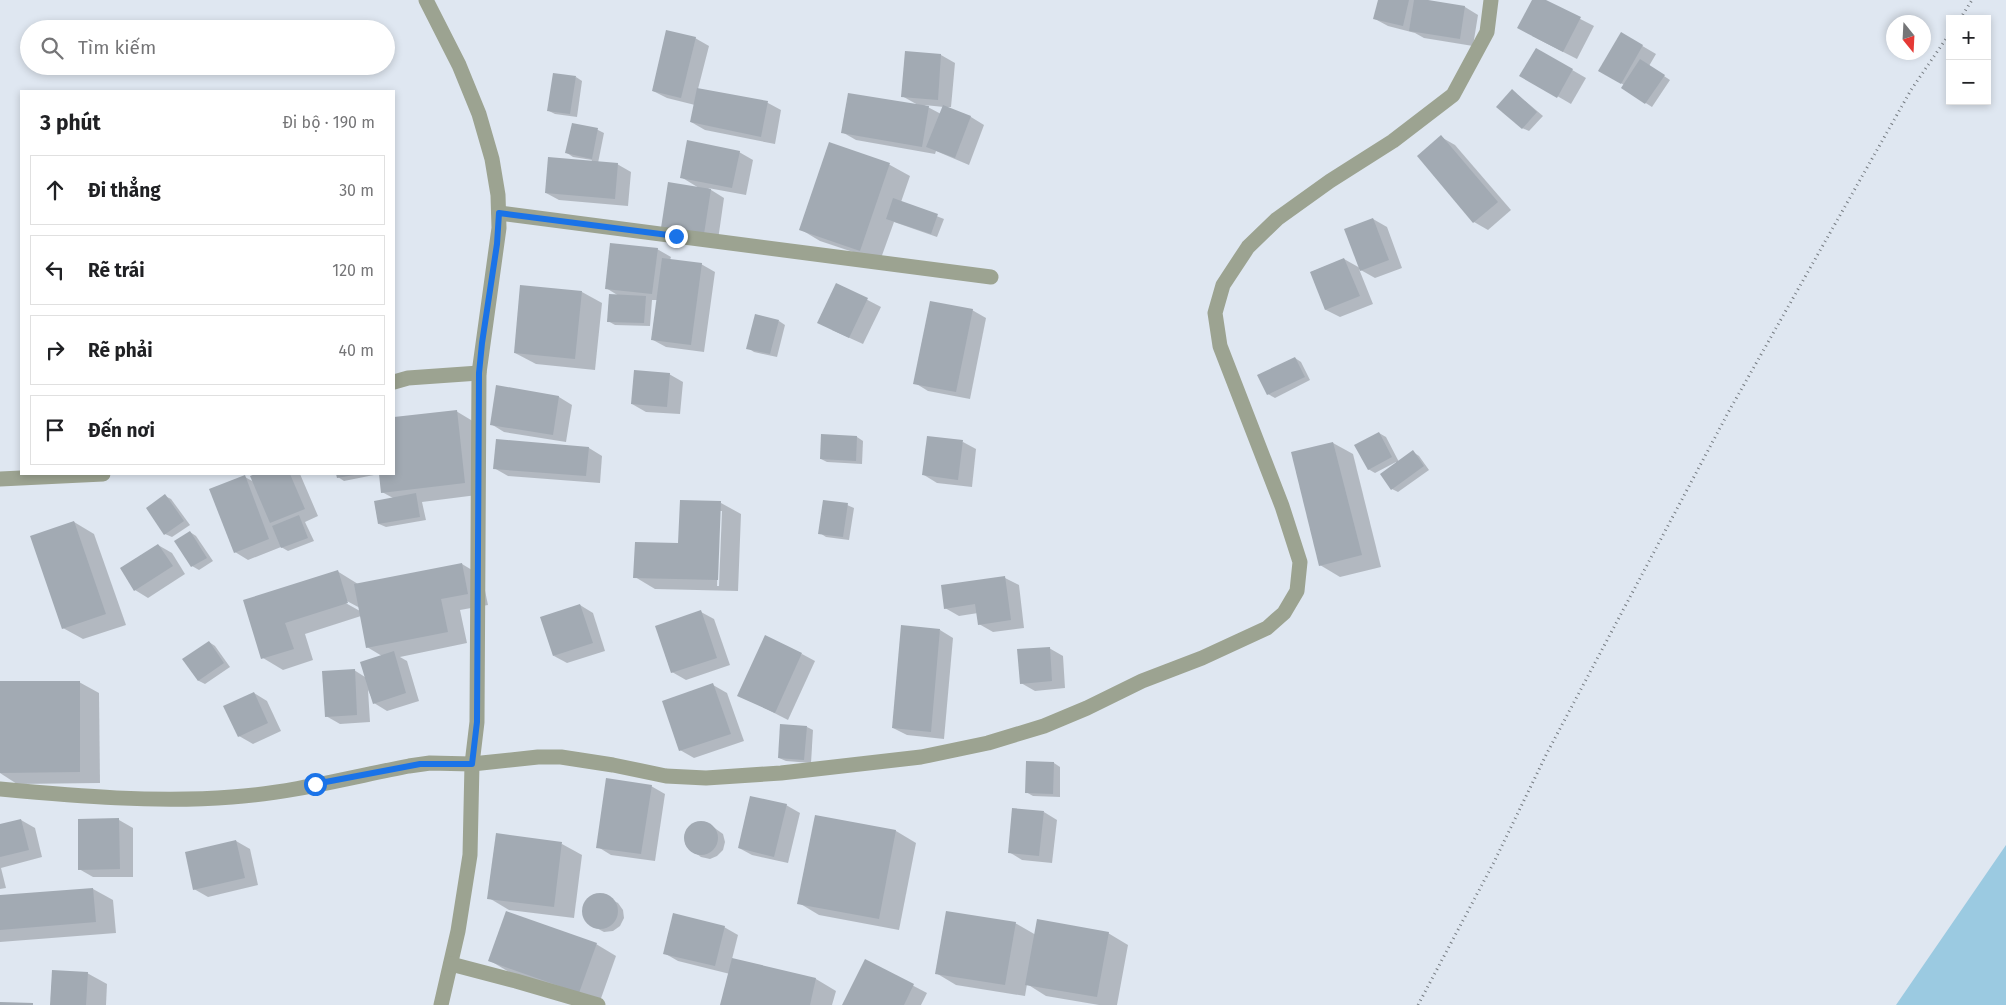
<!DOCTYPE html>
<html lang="vi">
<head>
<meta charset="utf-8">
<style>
  :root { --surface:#fff; --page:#f2f2f2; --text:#202124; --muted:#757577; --line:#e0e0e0 }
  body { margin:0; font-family:"Fira Sans",sans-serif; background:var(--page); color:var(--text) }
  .controls { position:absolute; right:15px; top:15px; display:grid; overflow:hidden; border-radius:0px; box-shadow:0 2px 8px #0003 }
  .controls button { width:45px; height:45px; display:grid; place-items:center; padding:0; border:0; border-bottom:1px solid var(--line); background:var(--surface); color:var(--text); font:25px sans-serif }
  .compass { position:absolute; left:1886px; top:15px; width:45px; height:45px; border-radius:50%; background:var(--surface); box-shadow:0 2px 8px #0003; rotate:162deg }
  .stop { position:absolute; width:15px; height:15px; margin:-11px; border:4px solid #1a73e8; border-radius:50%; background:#fff }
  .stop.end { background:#1a73e8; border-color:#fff; box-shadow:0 1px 5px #0008 }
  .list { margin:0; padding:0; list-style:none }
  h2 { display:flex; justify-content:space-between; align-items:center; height:65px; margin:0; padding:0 20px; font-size:21px }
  h2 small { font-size:16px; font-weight:400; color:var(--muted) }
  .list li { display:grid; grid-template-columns:32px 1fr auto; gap:15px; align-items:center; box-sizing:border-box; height:70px; margin:0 10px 10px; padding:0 10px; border:1px solid var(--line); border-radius:0px }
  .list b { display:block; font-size:19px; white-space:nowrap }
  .list em { font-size:16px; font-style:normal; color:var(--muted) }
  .icon { flex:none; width:28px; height:28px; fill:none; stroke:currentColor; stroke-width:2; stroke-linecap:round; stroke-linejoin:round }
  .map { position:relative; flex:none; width:2006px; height:1005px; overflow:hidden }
  .search { position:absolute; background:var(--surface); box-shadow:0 2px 8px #0003; left:20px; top:20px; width:375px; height:55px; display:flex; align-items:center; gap:12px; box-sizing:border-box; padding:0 18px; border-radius:28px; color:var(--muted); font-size:19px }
  .panel { position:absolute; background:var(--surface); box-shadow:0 2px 8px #0003; left:20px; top:90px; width:375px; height:385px; border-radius:0px }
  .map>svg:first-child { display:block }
  .water { fill:#9bcae1 }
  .shadow { fill:#0003; fill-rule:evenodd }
  .building { fill:#a2aab3 }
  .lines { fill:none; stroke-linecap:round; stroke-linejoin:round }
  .path { stroke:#767c82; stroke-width:3; stroke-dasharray:1 4; stroke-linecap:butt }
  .minor { stroke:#9ca391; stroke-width:15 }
  .route { stroke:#1a73e8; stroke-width:6 }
</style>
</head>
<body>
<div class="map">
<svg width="2006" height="1005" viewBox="0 0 2006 1005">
  <rect width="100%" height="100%" fill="#dfe7f1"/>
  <path class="water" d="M2006,845V1005H1896Z"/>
  <g class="shadow">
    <path d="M1379,0H1424L1465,7L1478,15L1473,46L1424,38L1415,33L1388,26L1375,19Z"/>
    <path d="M1533,0H1543L1594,26L1577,59L1532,36Z"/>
    <path d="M1622,34L1656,54L1649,66L1670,80L1652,107L1622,88L1624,85L1600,70Z"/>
    <path d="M695,38L709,46L698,89L768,103L781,110L775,144L705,130L691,122L695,105L667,98L653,91Z"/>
    <path d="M1536,49L1586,78L1571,104L1521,75Z"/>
    <path d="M906,52L941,55L955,63L951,107H945L971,117L984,125L969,165L936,151L935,154L856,140L842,132L918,105L902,96ZM924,105L944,107L941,114Z"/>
    <path d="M576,77L582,81L577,117L555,114L549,111Z"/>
    <path d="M1518,95L1543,116L1529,131L1522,128Z"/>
    <path d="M573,124L598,130L604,133L598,163L617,164L631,172L628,206L559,200L546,193L591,162L592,160L573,157L567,153Z"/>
    <path d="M1441,137L1455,145L1511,210L1488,230L1474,222Z"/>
    <path d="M830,144L890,165L910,176L901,202L944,219L937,237L894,222L880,261L820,241L800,229Z"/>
    <path d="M739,152L753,160L746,195L708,188L724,198L718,240L662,227L699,188L681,177Z"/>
    <path d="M1373,219L1387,227L1402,268L1375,278L1359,269L1373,304L1340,317L1326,310L1311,272L1344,259L1360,268Z"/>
    <path d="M657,249L671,257L670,260L701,264L715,272L704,352L666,347L653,340L658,300H652L650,326L615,325L608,321L619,296L606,288Z"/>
    <path d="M837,284L881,307L863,344L832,330Z"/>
    <path d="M582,292L602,303L595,370L536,364L515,353Z"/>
    <path d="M972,310L986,318L970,399L928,391L915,383Z"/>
    <path d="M779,321L785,325L777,357L754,352L748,348Z"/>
    <path d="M1295,358L1301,362L1310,380L1275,398L1268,394L1259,376Z"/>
    <path d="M669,374L683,382L680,414L646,412L632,404Z"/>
    <path d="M497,387L559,397L572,405L566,442L504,432L491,424Z"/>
    <path d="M456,411L476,423L485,494L422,502L426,520L386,527L379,524L393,498L382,492L380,474H394V418Z"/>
    <path d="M1379,433L1386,437L1399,462L1413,452L1419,456L1429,470L1398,492L1392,489L1396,462L1375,473L1368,469Z"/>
    <path d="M822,436L857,437L863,441L862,464L827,462L821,459Z"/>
    <path d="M963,442L976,449L972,487L937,483L924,475Z"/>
    <path d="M1333,443L1353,454L1381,567L1340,577L1320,565Z"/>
    <path d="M589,448L602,456L600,483L508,476L494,468Z"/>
    <path d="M259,474H300L318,516L305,522L314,541L288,551L281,547L248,560L235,552L245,477L254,482L252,477Z"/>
    <path d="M337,474H374V475L344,481L338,477Z"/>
    <path d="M165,496L171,499L190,525L172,537L165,534Z"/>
    <path d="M721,503L741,514L738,591L655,589L635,577L680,544ZM719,511H722L719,586H717Z"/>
    <path d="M847,505L854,508L849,540L826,537L820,533Z"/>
    <path d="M74,522L94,534L126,625L83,639L63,628Z"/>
    <path d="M190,532L196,536L213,561L199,570L192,566L176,541Z"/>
    <path d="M158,545L172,553L185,574L148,598L135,590Z"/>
    <path d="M462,564L482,576L488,605L460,610L467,643L400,657L407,661L419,701L387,711L374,703L368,690L370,722L340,724L326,716L354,670L365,677L382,656L367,647L361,616L305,634L313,660L283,670L263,658L244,601L337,571L358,584ZM343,599L360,608V611L342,601Z"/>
    <path d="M1005,578L1019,585L1024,628L993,632L979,624L978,613L959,616L945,608Z"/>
    <path d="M580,605L593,613L605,651L567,663L554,656Z"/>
    <path d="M701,612L714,619L730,665L686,680L672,672Z"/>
    <path d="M940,630L953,638L944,739L907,735L893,728Z"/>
    <path d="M209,642L215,646L230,667L205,684L199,681L184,660Z"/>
    <path d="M1049,648L1063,656L1065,688L1035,691L1021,683Z"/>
    <path d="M802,654L815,661L788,720L739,695Z"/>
    <path d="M0,682H79L99,693L100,783L17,784L0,773Z"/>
    <path d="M713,685L727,693L744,741L694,758L680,750Z"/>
    <path d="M254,693L267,701L281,731L253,744L239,736Z"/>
    <path d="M807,727L813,730L811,763L786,761L779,758Z"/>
    <path d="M1027,763H1054L1060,767V797L1033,796L1026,792Z"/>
    <path d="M651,786L665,794L655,861L611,855L598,847Z"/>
    <path d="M786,805L800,813L788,863L752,855L739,848Z"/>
    <path d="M1044,812L1057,820L1052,863L1022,860L1009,852Z"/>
    <path d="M816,816L896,831L916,843L899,930L819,915L799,903Z"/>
    <path d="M21,820L35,828L42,857L1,868L6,888L0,889V826Z"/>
    <path d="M119,820L133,828V877H93L79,869Z"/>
    <path d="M701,822L709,824L723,834L725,842L723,850L717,856L710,859L701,857L687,847L685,838L687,831L693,824Z"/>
    <path d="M236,841L250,849L258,885L208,897L194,889Z"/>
    <path d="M562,844L582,855L574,918L509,910L489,898Z"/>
    <path d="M93,889L113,900L116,933L0,942V896Z"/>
    <path d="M602,895L618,903L623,910L624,918L620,926L613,931L604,932L589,924L584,917L583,909L586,901L594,896Z"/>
    <path d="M1015,923L1036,935L1108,933L1128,945L1117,1005H1099L1046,996L1027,984L1025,996L956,985L936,973Z"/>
    <path d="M724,927L738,935L732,959L816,979L836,991L832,1005H722L730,974L678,961L664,953Z"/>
    <path d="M596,944L616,956L599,1004L509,972L489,960Z"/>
    <path d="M866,961L927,993L921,1005H843Z"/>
    <path d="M87,973L107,984L106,1005H52Z"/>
  </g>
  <g class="building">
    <path d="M1378,0H1409L1403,26L1373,19Z"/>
    <path d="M1414,0H1428L1465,6L1460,39L1409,31Z"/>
    <path d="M1532,0H1546L1581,17L1563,52L1517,28Z"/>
    <path d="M666,30L696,37L681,98L652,91Z"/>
    <path d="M1621,32L1643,45L1621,84L1598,71Z"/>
    <path d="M1536,48L1573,69L1557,98L1519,76Z"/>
    <path d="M905,51L941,54L938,100L901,97Z"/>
    <path d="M1640,59L1665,75L1645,104L1621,88Z"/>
    <path d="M553,73L576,76L570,114L547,111Z"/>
    <path d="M697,88L768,101L761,137L690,122Z"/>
    <path d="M1512,89L1537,112L1522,129L1496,107Z"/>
    <path d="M848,93L929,106L922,147L841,133Z"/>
    <path d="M943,105L971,116L955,158L926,147Z"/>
    <path d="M572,123L598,128L592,159L565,153Z"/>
    <path d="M1441,135L1498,202L1473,223L1417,156Z"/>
    <path d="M687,140L740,151L732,188L680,178Z"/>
    <path d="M829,142L890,163L860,251L799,230Z"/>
    <path d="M548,157L618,163L615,199L545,193Z"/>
    <path d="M668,182L711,189L704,234L661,228Z"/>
    <path d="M893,198L938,214L931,234L886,219Z"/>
    <path d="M1373,218L1389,260L1360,271L1344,229Z"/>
    <path d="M610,243L658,248L652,294L605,289Z"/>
    <path d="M662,258L702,263L691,345L651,340Z"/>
    <path d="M1344,258L1360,296L1325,310L1310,272Z"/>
    <path d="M836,283L868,298L849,338L817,323Z"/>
    <path d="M520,285L582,291L575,359L514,353Z"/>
    <path d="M609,294L646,296L644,323L607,322Z"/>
    <path d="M930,301L973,309L956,392L913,384Z"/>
    <path d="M755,314L779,320L770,354L746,349Z"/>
    <path d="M1295,357L1305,377L1267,395L1257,375Z"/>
    <path d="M634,370L670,373L667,407L631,404Z"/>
    <path d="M496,385L559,396L553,435L490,425Z"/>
    <path d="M457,410L465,483L381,493L379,474H394V417Z"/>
    <path d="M1379,432L1392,457L1368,470L1354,445Z"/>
    <path d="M821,434L857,436L856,461L820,459Z"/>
    <path d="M927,436L963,440L958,480L922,475Z"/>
    <path d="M496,439L589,447L586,476L493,469Z"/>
    <path d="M1333,442L1362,555L1319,566L1291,452Z"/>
    <path d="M1413,450L1424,466L1391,490L1380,474Z"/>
    <path d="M255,474H290L305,509L270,523L250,476Z"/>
    <path d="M336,474H354V475L337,478Z"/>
    <path d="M245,475L269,539L234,553L209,489Z"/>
    <path d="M416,493L420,517L378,524L374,501Z"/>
    <path d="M165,494L184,521L164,535L146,508Z"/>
    <path d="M680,500L721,501L718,580L633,578L635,542L678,543Z"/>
    <path d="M823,500L848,503L843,537L818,534Z"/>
    <path d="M299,515L308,538L281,548L272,526Z"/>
    <path d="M74,521L106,614L62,629L30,536Z"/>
    <path d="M190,531L207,558L191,567L174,541Z"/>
    <path d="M158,544L173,566L134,591L120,568Z"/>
    <path d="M462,563L468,594L441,599L448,632L366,648L354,584Z"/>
    <path d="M338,570L348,603L285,623L294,649L261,659L243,600Z"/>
    <path d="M1005,576L1011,620L978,625L975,604L944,609L941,585Z"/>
    <path d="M580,604L593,643L553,656L540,617Z"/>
    <path d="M701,610L717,658L671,673L655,626Z"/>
    <path d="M901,625L940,629L931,732L892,728Z"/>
    <path d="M765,635L802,653L775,713L737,696Z"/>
    <path d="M209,641L224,663L198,681L182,659Z"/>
    <path d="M1050,647L1052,681L1020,684L1017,649Z"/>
    <path d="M394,651L406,693L373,704L360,662Z"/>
    <path d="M355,669L357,715L325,717L322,671Z"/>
    <path d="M0,681H80V772L0,773Z"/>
    <path d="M713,683L731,734L679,751L662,701Z"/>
    <path d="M254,692L268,723L238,737L223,706Z"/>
    <path d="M780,724L807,726L804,760L778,758Z"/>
    <path d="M1026,761L1054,762L1053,794L1025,793Z"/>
    <path d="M606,778L652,785L641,854L596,848Z"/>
    <path d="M750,796L787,804L774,857L738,848Z"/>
    <path d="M1012,808L1044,811L1039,856L1008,853Z"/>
    <path d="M815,815L896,830L879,919L797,904Z"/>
    <path d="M119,818L120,869L78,870V819Z"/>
    <path d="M21,819L29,850L0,857V824Z"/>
    <circle cx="701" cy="838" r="17"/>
    <path d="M496,833L562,842L554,907L487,899Z"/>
    <path d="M236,840L245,878L193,890L185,852Z"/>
    <path d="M93,888L96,922L0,930V895Z"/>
    <circle cx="600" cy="911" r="18"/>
    <path d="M506,911L597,943L579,993L488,961Z"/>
    <path d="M946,911L1016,922L1005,985L935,974Z"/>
    <path d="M673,913L725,926L715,966L663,954Z"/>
    <path d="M1037,919L1109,932L1097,997L1025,985Z"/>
    <path d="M732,958L816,978L810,1005H720Z"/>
    <path d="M865,959L914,984L904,1005H842Z"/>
    <path d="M52,970L88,972L86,1005H50Z"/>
    <path d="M0,1002L33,1003V1005H0Z"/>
  </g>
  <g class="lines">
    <g class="path">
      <path d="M1960,19L1972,0"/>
      <path d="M1418,1005L1493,864L1547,753L1729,411L1911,90L1950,33"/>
    </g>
    <g class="minor">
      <path d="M426,0L459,65L479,114L492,159L498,195L499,228L479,373L477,722L472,764L470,855L458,931L441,1005"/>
      <path d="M499,213L991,277"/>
      <path d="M394,382L408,378L479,373"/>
      <path d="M0,479L103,474"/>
      <path d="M0,789C77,796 156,803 232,797C290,793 352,777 409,766L430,763L472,764L538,757H561L613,765L666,776L706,778L781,773L921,757L988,743L1044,726L1087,708L1142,681L1202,658L1267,628L1284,613L1297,591L1300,562L1282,506L1220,346L1215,313L1223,285L1248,247L1277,219L1330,181L1393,141L1453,95L1487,32L1491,0"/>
      <path d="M451,964L516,981L598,1005"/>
    </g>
  </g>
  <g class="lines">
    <path class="route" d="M315,784L420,764H472L477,722L479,373L482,343L497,244L499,213L676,236"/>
  </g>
</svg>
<div class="controls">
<button>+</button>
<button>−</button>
</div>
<svg class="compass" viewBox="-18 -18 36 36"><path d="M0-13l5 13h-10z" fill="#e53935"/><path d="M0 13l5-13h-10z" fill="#757577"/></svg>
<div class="stop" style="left:315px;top:784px"></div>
<div class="stop end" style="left:676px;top:236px"></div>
<div class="search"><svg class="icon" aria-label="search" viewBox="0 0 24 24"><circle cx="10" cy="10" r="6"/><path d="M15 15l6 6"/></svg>Tìm kiếm</div>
<section class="panel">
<h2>3 phút<small>Đi bộ · 190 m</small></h2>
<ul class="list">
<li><svg class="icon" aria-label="ahead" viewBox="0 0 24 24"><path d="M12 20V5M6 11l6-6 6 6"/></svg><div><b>Đi thẳng</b></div><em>30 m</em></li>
<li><svg class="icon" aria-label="left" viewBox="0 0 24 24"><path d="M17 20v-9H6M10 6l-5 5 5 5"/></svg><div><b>Rẽ trái</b></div><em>120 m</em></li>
<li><svg class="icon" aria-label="right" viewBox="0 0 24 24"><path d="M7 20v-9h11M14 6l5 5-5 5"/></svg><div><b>Rẽ phải</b></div><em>40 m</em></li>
<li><svg class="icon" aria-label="arrive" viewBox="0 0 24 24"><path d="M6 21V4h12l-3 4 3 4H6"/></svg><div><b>Đến nơi</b></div></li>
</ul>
</section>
</div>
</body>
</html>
